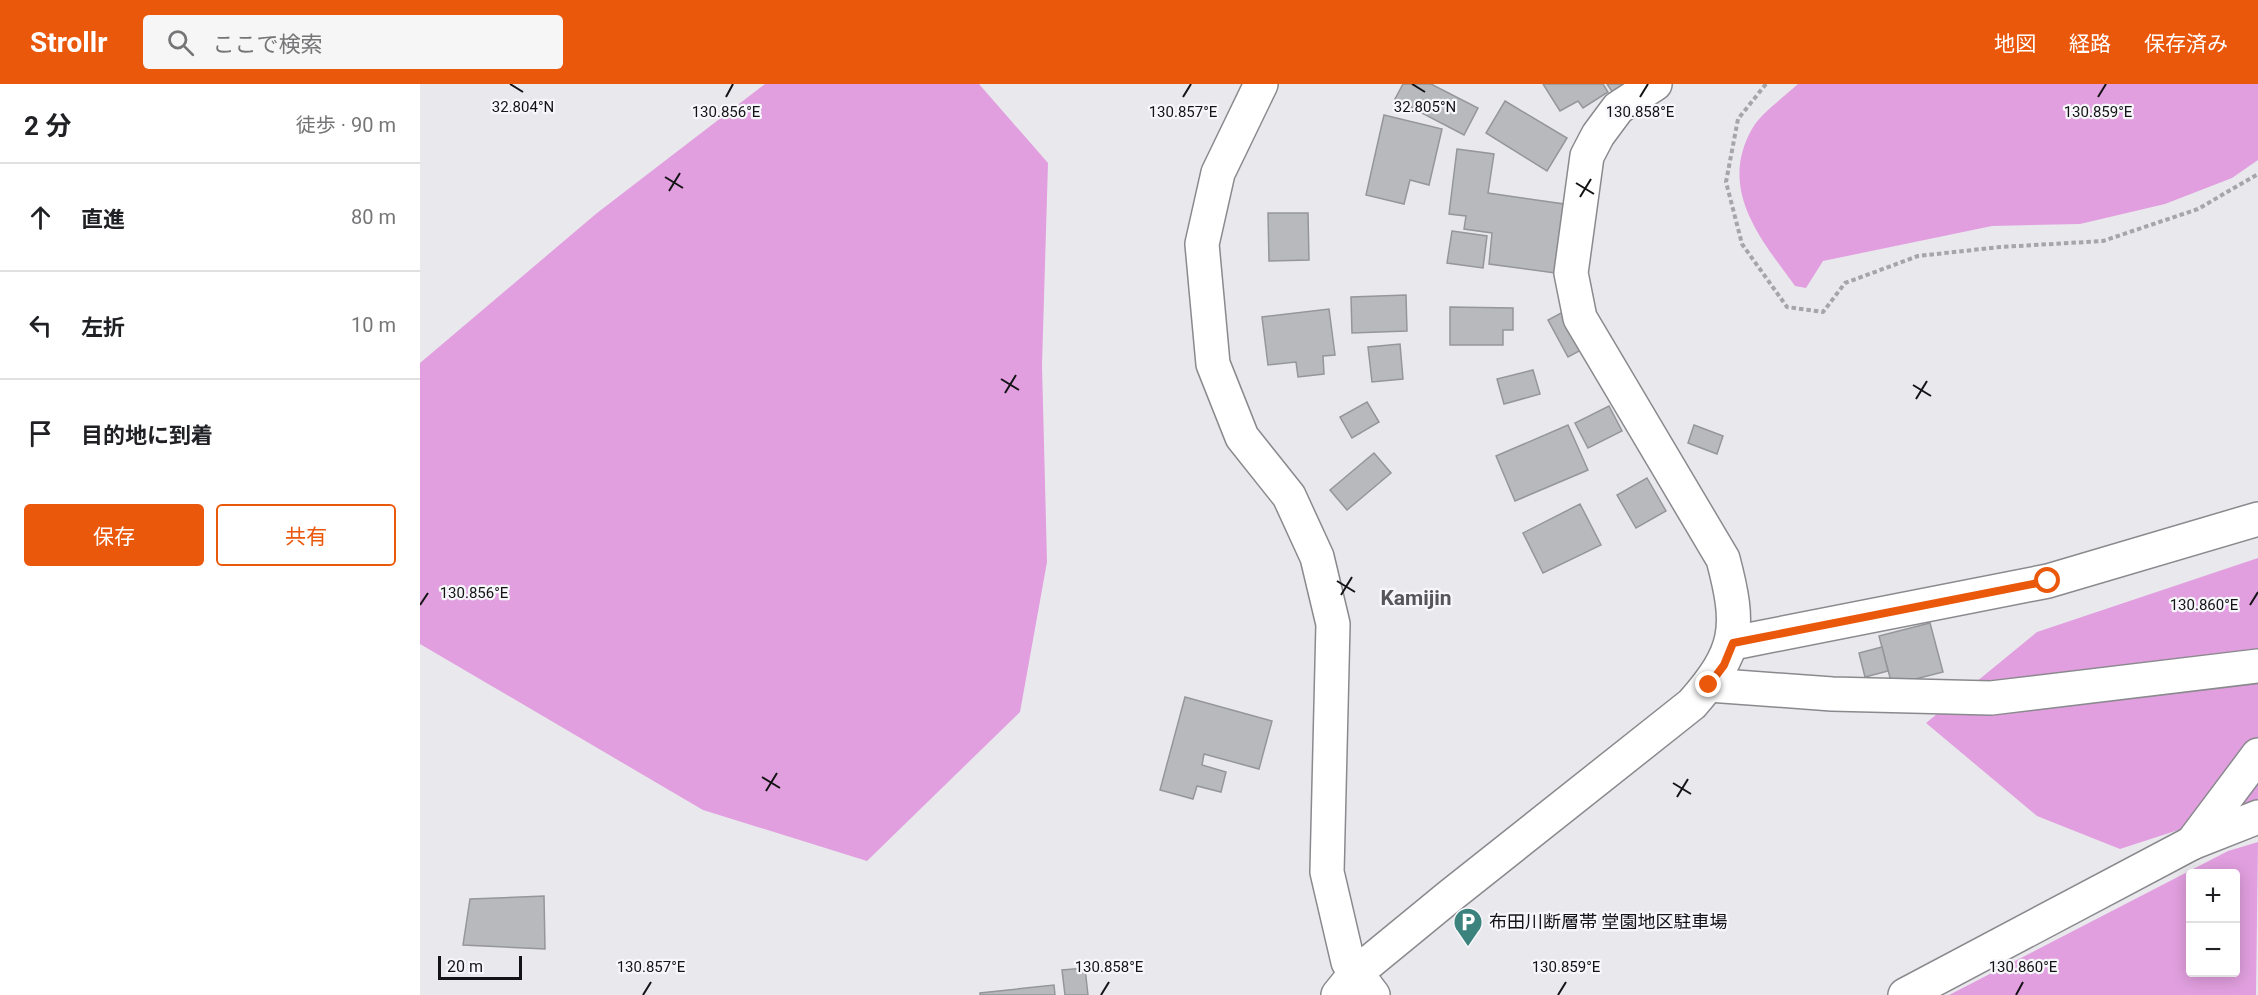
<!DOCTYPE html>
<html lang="ja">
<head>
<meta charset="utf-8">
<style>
  :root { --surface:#fff; --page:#f6f6f6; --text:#202124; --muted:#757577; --line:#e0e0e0; --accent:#ea580c }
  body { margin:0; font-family:Roboto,"Noto Sans JP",sans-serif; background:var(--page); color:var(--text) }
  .controls { position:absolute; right:18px; bottom:18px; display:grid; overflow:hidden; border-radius:6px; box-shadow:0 3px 15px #0003 }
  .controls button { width:54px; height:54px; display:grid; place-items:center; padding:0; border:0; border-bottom:2px solid var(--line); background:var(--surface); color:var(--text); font:30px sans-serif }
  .scale { position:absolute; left:18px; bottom:15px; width:84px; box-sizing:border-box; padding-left:6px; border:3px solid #141416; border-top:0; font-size:16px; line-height:21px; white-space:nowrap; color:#141416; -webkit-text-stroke:4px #f7f7fb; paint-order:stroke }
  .stop { position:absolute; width:18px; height:18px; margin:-14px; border:4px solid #ea580c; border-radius:50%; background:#fff }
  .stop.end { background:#ea580c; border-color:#fff; box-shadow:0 2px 6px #0008 }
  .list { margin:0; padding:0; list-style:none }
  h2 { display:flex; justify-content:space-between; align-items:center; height:78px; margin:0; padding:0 24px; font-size:26px }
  h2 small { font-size:20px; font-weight:400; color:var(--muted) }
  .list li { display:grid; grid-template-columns:39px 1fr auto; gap:18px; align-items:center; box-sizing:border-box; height:108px; padding:0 24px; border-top:2px solid var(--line) }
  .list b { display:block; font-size:22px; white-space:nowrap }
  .list em { font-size:20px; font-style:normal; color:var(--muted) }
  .actions { display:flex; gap:12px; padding:18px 24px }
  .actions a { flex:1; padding:14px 0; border:2px solid var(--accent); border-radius:6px; text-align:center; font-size:21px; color:var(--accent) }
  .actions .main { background:var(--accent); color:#fff }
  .icon { flex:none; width:33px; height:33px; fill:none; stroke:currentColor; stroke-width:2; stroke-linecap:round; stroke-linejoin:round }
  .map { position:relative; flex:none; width:1838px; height:911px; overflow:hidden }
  header { display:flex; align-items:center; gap:36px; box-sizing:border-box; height:84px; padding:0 30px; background:var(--accent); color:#fff }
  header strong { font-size:28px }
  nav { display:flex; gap:33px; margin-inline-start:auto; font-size:21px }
  .search { width:420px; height:54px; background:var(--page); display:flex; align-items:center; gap:15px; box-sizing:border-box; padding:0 21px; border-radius:6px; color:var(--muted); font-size:22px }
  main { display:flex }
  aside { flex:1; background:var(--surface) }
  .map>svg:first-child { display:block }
  .forest { fill:#e19fdf; fill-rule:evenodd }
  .building { fill:#b8b9bd; stroke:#95969a; stroke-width:1.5 }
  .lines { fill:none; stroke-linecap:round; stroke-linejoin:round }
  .minor-casing { stroke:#8a898d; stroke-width:36 }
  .path { stroke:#a6a6aa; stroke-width:4; stroke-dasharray:4.5 3; stroke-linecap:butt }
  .minor { stroke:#fff; stroke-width:33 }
  .route { stroke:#ea580c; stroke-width:8 }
  .ticks { fill:none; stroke:#141416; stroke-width:2 }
  .labels { text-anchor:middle; stroke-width:4.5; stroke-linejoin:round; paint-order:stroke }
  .poi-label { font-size:18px; fill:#141416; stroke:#f7f7fb; text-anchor:start }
  .quarter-label { font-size:21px; font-weight:bold; fill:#565659; stroke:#f7f7fb }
  .ticks-label { font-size:15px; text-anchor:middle; fill:#141416; stroke:#f7f7fb; stroke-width:4.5; stroke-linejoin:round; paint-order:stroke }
</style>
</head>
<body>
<header>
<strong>Strollr</strong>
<div class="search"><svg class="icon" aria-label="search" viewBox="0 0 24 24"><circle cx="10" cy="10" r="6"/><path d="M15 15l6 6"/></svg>ここで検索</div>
<nav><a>地図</a><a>経路</a><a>保存済み</a></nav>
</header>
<main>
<aside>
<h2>2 分<small>徒歩 · 90 m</small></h2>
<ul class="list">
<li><svg class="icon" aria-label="ahead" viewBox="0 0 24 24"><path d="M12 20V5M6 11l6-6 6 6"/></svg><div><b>直進</b></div><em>80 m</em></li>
<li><svg class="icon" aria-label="left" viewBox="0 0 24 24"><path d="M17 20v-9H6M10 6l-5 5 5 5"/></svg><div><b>左折</b></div><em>10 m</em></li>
<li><svg class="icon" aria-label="arrive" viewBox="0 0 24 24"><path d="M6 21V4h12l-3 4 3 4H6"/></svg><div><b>目的地に到着</b></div></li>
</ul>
<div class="actions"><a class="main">保存</a><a>共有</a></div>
</aside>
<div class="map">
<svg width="1838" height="911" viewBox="0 0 1838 911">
  <rect width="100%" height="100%" fill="#e9e9ed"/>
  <g class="forest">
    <path d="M345,0H559L628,79L622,281L627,478L600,628L447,777L283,726L0,560V279L177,129Z"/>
    <path d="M1378,0H1838V76L1812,94L1745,120L1660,140L1572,142L1403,177L1386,204L1375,202C1340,154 1298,105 1332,45C1340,30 1365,12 1378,0Z"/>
    <path d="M1838,474V720L1700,765L1617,732L1506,639L1617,548Z"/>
    <path d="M1838,758L1836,911H1529L1808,767ZM1770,790H1816V888H1770Z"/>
  </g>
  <g class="building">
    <path d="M983,0H1011L1058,24L1044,51L975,15Z"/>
    <path d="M1123,0H1183L1188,8L1163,24L1158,17L1140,27Z"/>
    <path d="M1187,0H1206L1193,9Z"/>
    <path d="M1085,17L1147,54L1127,87L1066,49Z"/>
    <path d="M964,31L1022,45L1009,101L990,96L984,120L946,111Z"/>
    <path d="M1037,65L1074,70L1068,109L1144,120L1135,189L1069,180L1072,149L1044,145L1046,132L1029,130Z"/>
    <path d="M848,129H888L889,176L849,177Z"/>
    <path d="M1032,147L1067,152L1063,184L1027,179Z"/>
    <path d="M986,211L987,247L932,249L931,213Z"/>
    <path d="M1030,223L1093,224V246H1083V261H1030Z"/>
    <path d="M909,225L915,271L903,272L904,290L878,293L876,278L848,281L842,233Z"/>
    <path d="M1143,228L1163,265L1148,273L1128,236Z"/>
    <path d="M980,260L983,295L952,298L948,263Z"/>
    <path d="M1113,286L1120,310L1084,320L1077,295Z"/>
    <path d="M947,318L959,338L932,354L920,333Z"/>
    <path d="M1189,322L1202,347L1168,364L1155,339Z"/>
    <path d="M1148,341L1168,386L1095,417L1076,372Z"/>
    <path d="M1274,341L1303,352L1297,370L1268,359Z"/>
    <path d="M954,369L971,389L927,426L910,406Z"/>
    <path d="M1227,394L1246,427L1216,444L1197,411Z"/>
    <path d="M1160,420L1181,461L1123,489L1103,449Z"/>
    <path d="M1510,539L1523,588L1472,601L1459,552Z"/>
    <path d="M1462,563L1468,587L1445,593L1439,569Z"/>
    <path d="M765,613L852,637L839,685L784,670L782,681L806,688L801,708L777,702L773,715L740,706Z"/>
    <path d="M124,812L125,865L43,861L50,815Z"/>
    <path d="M665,884L668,911H645L642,886Z"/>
    <path d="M634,901L635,911H560V909Z"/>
  </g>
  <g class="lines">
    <g class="minor-casing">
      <g id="minor">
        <path d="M841,0L798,89L782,160L793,280L822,353L869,412L897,473L913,540L907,788L928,878L953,911"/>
        <path d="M1313,559L1628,497L1838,435"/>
        <path d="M1289,601L1412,610L1571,614L1838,582"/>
        <path d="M1772,759L1838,671"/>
        <path d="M918,911L935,890L1030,812L1272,620C1319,567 1321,543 1303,475L1160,234L1151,189L1167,72L1178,51L1198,24L1235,0"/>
        <path d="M1485,911L1772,759L1838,733"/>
      </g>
    </g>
    <path class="path" d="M1346,0L1318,35L1306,98L1322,160L1367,223L1403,228L1425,199L1498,172L1580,163L1683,157L1778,125L1838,90"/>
    <use href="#minor" class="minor"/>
  </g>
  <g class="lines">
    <path class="route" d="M1289,601L1304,581L1313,559L1628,497"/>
  </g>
  <path class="ticks" d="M90,0L103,8M992,0L1005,8M306,13L313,0M763,13L771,0M1220,13L1228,0M1678,13L1686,0M245,93L263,104M1156,99L1174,110M249,107L260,89M1160,113L1171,95M581,295L599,306M1493,301L1511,312M585,309L596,291M1496,315L1507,297M917,497L935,508M921,511L932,493M0,521L8,509M1830,521L1838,508M342,693L360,704M1253,699L1271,710M346,707L357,689M1257,713L1268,695M223,911L231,898M681,911L689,898M1138,911L1146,898M1596,911L1603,898"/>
  <defs>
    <g id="parking-pin" transform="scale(1.5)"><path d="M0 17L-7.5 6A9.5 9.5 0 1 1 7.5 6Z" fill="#3c837d" stroke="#f7f7fb"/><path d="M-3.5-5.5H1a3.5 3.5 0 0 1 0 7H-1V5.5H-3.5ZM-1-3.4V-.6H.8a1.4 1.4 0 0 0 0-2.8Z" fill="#fff"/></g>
  </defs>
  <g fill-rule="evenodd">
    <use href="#parking-pin" x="1048" y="838"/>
  </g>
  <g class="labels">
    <g class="poi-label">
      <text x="1069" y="844">布田川断層帯 堂園地区駐車場</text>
    </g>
    <g class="quarter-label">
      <text x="996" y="521">Kamijin</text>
    </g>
  </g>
  <g class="ticks-label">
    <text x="103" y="28">32.804°N</text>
    <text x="1005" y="28">32.805°N</text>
    <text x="1220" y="33">130.858°E</text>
    <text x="306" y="33">130.856°E</text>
    <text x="763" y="33">130.857°E</text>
    <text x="1678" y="33">130.859°E</text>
    <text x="54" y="514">130.856°E</text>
    <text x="1784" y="526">130.860°E</text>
    <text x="231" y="888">130.857°E</text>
    <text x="689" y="888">130.858°E</text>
    <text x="1146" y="888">130.859°E</text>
    <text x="1603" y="888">130.860°E</text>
  </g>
</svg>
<div class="controls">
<button>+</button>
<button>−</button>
</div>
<div class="scale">20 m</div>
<div class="stop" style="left:1628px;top:497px"></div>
<div class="stop end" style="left:1289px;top:601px"></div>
</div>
</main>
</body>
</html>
